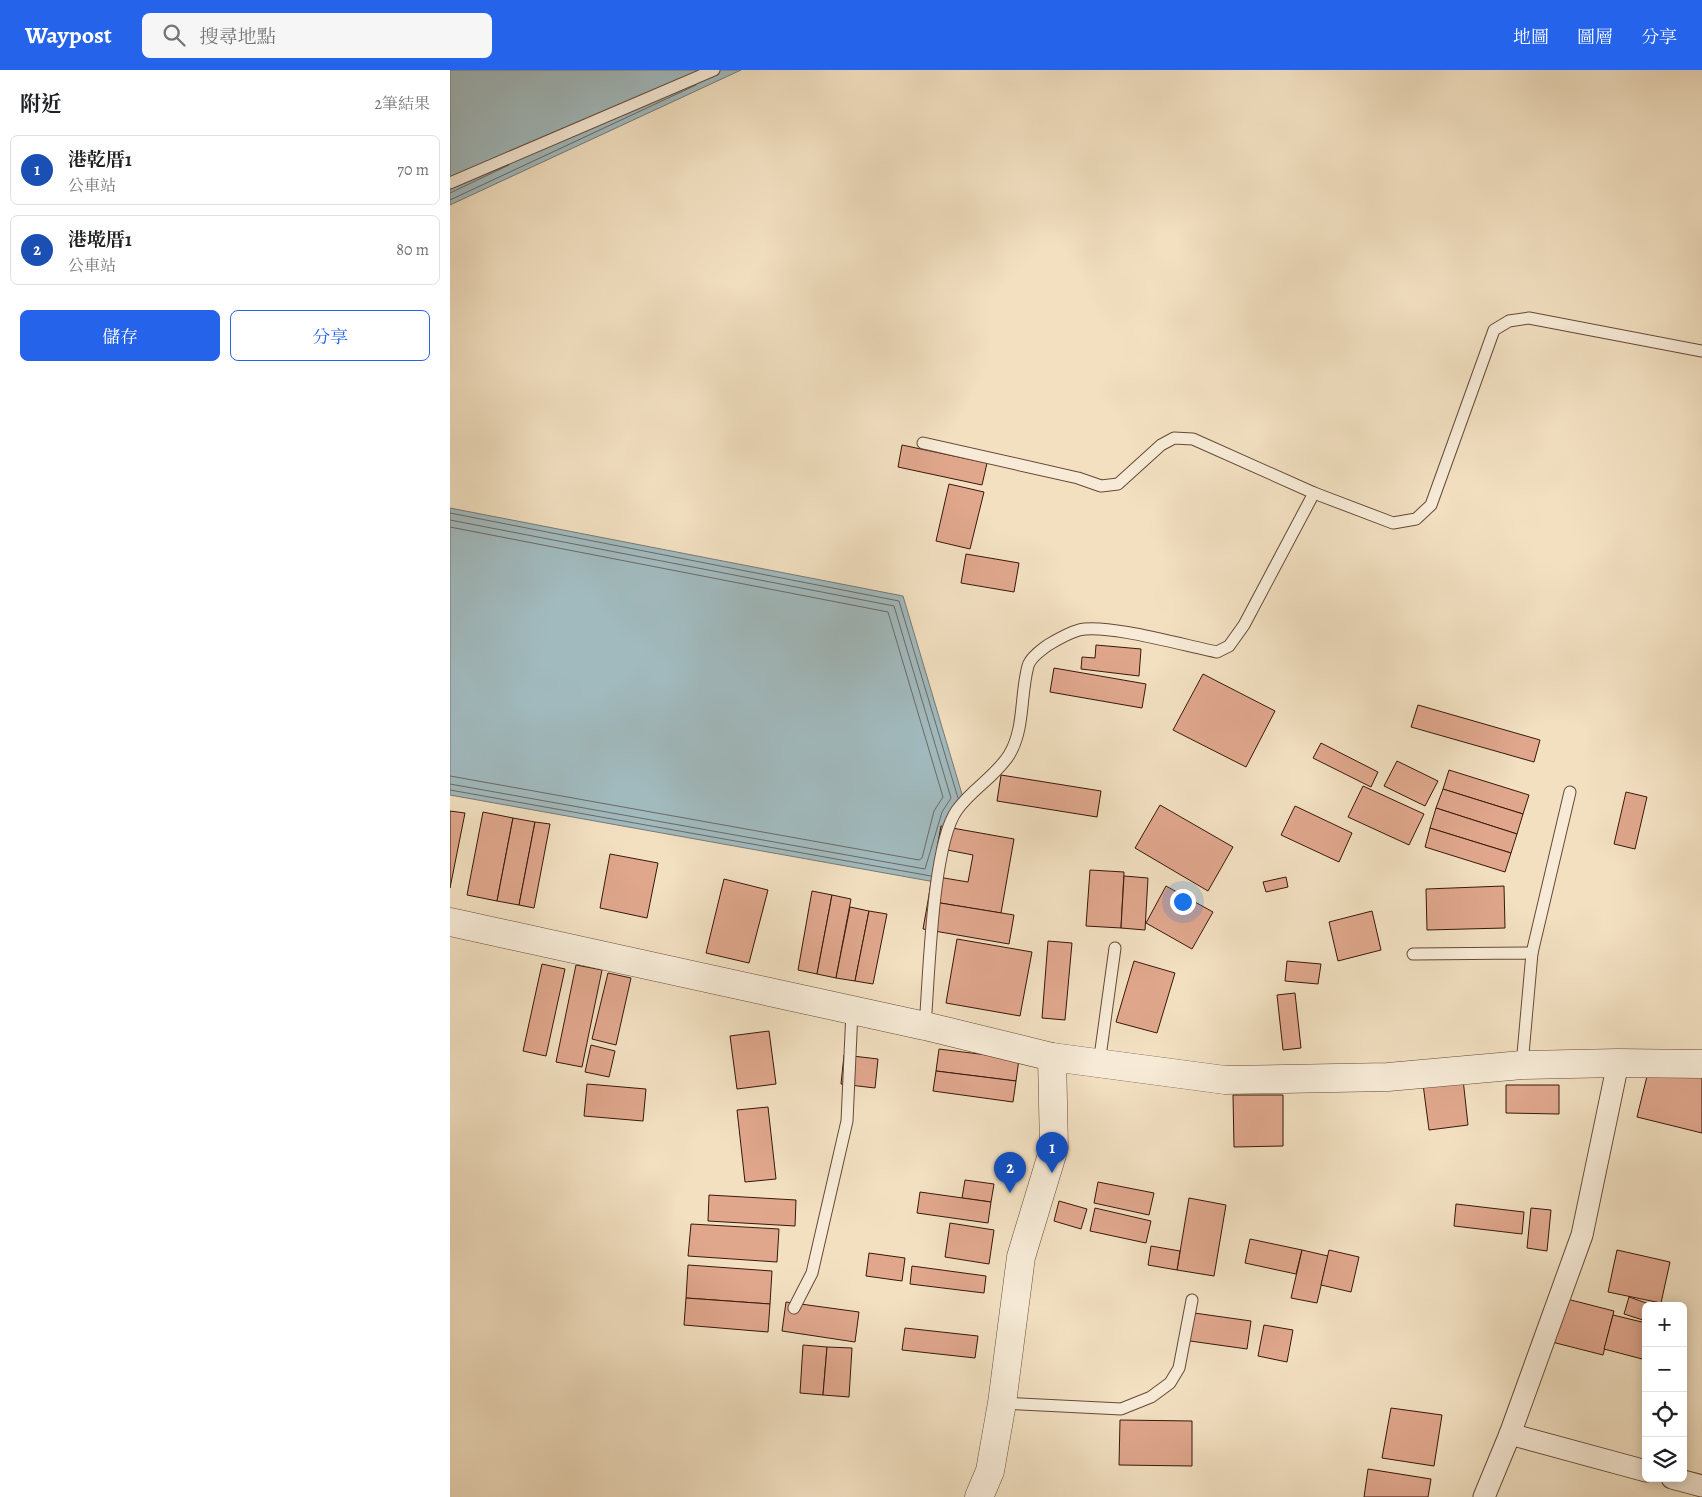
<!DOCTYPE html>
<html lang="zh-TW">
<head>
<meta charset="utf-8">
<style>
  :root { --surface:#fff; --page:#f6f6f6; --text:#202124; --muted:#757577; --line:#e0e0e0; --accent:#2563eb }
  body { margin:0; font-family:Alegreya,"Noto Serif TC",serif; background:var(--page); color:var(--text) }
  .controls { position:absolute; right:15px; bottom:15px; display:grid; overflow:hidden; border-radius:8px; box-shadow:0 2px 12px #0003 }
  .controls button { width:45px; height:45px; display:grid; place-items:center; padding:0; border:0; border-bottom:1px solid var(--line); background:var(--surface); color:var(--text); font:25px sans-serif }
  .you { position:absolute; left:732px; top:831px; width:18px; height:18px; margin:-12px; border:4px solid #fff; border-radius:50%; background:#1a73e8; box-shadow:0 0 0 8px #1a73e833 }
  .badge { display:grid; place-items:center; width:32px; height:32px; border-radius:50%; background:var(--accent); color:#fff; font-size:16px; font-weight:700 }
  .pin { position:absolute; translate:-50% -41px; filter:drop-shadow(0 1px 2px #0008) }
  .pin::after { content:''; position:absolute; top:26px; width:18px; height:15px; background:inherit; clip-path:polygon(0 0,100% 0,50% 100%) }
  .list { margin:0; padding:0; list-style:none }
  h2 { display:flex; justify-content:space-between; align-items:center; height:65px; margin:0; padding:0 20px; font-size:21px }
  h2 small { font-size:16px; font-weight:400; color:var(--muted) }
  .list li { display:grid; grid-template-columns:32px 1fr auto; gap:15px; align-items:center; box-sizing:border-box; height:70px; margin:0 10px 10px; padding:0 10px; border:1px solid var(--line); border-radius:8px }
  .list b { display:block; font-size:19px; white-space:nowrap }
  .list p { margin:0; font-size:16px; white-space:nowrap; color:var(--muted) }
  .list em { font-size:16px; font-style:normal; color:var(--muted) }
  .actions { display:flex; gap:10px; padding:15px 20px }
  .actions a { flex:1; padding:11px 0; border:1px solid var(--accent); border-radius:8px; text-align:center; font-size:18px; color:var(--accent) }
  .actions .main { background:var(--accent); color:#fff }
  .icon { flex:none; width:28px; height:28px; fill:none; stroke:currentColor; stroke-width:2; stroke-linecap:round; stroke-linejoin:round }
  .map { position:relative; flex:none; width:1252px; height:1427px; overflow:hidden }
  header { display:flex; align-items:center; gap:30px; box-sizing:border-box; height:70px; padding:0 25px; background:var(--accent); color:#fff }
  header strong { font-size:24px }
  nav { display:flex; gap:28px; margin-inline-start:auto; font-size:18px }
  .search { width:350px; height:45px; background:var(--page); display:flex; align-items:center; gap:12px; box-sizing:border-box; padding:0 18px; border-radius:8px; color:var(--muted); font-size:19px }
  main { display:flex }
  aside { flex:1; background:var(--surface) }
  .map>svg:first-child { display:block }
  .water { fill:#a1babe; stroke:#777975 }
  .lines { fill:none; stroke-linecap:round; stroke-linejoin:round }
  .shore { stroke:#6c6863; stroke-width:1 }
  .building { fill:#e0a78d; stroke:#381708 }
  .service-casing { stroke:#664936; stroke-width:13 }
  .minor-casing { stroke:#664936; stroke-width:23 }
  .tertiary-casing { stroke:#664936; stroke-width:29 }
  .service { stroke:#f7ebd7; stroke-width:11 }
  .minor { stroke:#f7ebd7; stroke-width:21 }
  .tertiary { stroke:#f7ebd7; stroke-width:28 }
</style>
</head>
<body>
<header>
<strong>Waypost</strong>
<div class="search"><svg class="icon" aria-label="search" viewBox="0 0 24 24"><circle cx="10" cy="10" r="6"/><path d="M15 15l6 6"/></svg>搜尋地點</div>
<nav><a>地圖</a><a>圖層</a><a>分享</a></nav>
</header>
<main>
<aside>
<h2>附近<small>2筆結果</small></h2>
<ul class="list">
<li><span class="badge" style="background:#1a4fb4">1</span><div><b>港乾厝1</b><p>公車站</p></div><em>70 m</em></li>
<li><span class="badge" style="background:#1a4fb4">2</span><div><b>港墘厝1</b><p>公車站</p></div><em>80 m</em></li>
</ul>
<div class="actions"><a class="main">儲存</a><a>分享</a></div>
</aside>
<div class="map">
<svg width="1252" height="1427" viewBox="0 0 1252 1427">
  <rect width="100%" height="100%" fill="#f2e0c1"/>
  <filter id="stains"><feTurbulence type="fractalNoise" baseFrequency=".004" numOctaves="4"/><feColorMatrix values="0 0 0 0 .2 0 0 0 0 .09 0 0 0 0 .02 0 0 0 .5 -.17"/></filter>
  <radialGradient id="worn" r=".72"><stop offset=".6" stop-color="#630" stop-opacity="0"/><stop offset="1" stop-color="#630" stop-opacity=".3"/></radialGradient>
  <g class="water">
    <path d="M0,0H291L0,135Z"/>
    <path d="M0,438L453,526L514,731L485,812L0,725Z"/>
  </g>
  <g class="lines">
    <g class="shore">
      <path d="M0,123L59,95"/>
      <path d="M0,130L246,15"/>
      <path d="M0,443L449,531L508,728"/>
      <path d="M0,450L444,536L501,728L492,742L475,799L0,714"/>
      <path d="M0,457L438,542L493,727L484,741L472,788L469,790L0,706"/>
      <path d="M0,720L481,806"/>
    </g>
  </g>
  <g class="building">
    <path d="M452,375L537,393L532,415L448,397Z"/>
    <path d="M499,414L534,422L520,479L486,471Z"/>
    <path d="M516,484L569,493L564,522L511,513Z"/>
    <path d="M646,575L691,579L689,606L631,599L632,587L645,588Z"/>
    <path d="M604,598L696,614L692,638L600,622Z"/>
    <path d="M753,604L825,641L796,697L723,660Z"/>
    <path d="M968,635L1090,670L1084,692L961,657Z"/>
    <path d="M871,673L928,702L921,717L863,688Z"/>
    <path d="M947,691L988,711L975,736L934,716Z"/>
    <path d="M999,700L1079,725L1073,744L993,719Z"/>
    <path d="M551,705L651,721L647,747L547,731Z"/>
    <path d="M913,716L974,744L959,775L898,747Z"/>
    <path d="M993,719L1073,744L1067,764L986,738Z"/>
    <path d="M1176,722L1197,727L1185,779L1164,774Z"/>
    <path d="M710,735L783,777L758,821L685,778Z"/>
    <path d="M845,736L902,763L889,792L831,765Z"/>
    <path d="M986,738L1067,764L1061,783L980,758Z"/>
    <path d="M0,741L15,743L0,818Z"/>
    <path d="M33,742L63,748L47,831L17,825Z"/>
    <path d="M63,748L85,752L69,835L47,831Z"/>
    <path d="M85,752L100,754L84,838L69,835Z"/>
    <path d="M491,756L564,769L551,843L478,831L482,806L518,812L523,785L487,778Z"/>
    <path d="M980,758L1061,783L1055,802L975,777Z"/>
    <path d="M160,784L208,793L197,848L150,838Z"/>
    <path d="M640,800L674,802L671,858L636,856Z"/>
    <path d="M674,806L698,808L695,860L671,858Z"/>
    <path d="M836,807L838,817L816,822L813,812Z"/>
    <path d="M274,809L318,820L299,893L256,883Z"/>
    <path d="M716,816L763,842L742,879L696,853Z"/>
    <path d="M1054,816L1055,858L977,860L976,819Z"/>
    <path d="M362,821L382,825L367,904L348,900Z"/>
    <path d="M382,825L401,829L386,908L367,904Z"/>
    <path d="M478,831L564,845L559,874L473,859Z"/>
    <path d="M400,837L419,841L405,911L386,908Z"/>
    <path d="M419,841L437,844L423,914L405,911Z"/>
    <path d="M922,841L931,880L888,891L879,852Z"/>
    <path d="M507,869L582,882L570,946L496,933Z"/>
    <path d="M598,871L622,873L615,950L592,948Z"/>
    <path d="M684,891L725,903L707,963L666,952Z"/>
    <path d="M837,891L871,894L868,914L835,911Z"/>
    <path d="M92,894L115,899L96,986L73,981Z"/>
    <path d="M126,895L152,900L132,997L106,992Z"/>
    <path d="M158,903L181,908L166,975L142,969Z"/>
    <path d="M845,923L851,978L833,980L827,925Z"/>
    <path d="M319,961L326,1014L287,1019L280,966Z"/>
    <path d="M141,975L165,981L159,1007L135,1002Z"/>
    <path d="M489,979L569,989L566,1011L486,1001Z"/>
    <path d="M394,985L428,989L425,1018L391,1014Z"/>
    <path d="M1199,998L1252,1003V1063L1187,1047Z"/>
    <path d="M486,1001L566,1011L563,1032L483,1021Z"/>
    <path d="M1013,1009L1018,1055L979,1060L973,1014Z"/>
    <path d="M137,1014L196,1019L193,1051L134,1046Z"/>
    <path d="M1056,1015H1109V1044L1056,1043Z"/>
    <path d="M783,1025H833V1076L784,1077Z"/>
    <path d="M318,1037L326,1109L295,1112L287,1040Z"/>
    <path d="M515,1110L544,1114L541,1132L512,1128Z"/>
    <path d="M648,1112L704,1123L699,1145L644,1133Z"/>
    <path d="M470,1122L541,1132L538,1153L467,1143Z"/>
    <path d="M259,1125L346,1130L345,1156L258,1151Z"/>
    <path d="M739,1128L776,1135L764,1206L727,1200Z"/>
    <path d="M609,1131L637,1139L631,1159L604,1151Z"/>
    <path d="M1006,1134L1074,1142L1072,1164L1004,1156Z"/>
    <path d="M645,1138L701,1151L696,1173L640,1161Z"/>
    <path d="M1081,1138L1101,1140L1097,1181L1077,1178Z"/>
    <path d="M500,1153L544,1160L539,1194L495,1187Z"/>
    <path d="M241,1154L329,1159L327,1192L238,1186Z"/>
    <path d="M800,1169L852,1180L846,1204L795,1193Z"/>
    <path d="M701,1176L730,1181L727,1200L698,1195Z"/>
    <path d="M852,1180L878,1186L867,1233L841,1228Z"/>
    <path d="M879,1180L909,1187L901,1222L871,1215Z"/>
    <path d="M1167,1180L1220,1192L1211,1233L1158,1222Z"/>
    <path d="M419,1183L455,1188L452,1211L416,1206Z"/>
    <path d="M238,1195L322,1201L320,1234L236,1228Z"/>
    <path d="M462,1196L536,1206L534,1223L460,1214Z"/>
    <path d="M1109,1227L1164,1241L1153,1285L1098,1271Z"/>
    <path d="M1179,1227L1205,1236H1196V1251L1174,1244Z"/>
    <path d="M236,1228L320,1234L318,1262L234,1255Z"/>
    <path d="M336,1232L409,1242L405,1272L332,1261Z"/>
    <path d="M737,1242L801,1251L797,1279L733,1270Z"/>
    <path d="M1163,1245L1196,1253V1290L1154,1279Z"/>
    <path d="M814,1255L843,1260L837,1292L808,1286Z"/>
    <path d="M455,1258L528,1266L525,1288L452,1280Z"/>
    <path d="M353,1275L377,1277L373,1325L350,1323Z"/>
    <path d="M377,1277L402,1278L399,1327L373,1325Z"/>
    <path d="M941,1338L992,1345L984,1396L932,1388Z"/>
    <path d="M670,1350L742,1351V1396L669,1395Z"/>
    <path d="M918,1399L981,1409L978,1427H914Z"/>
  </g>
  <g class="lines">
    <g class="service-casing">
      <g id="service">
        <path d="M0,113L264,0"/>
        <path d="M473,373L628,408L651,416L668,414L711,375L724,368L743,369L864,423"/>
        <path d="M1082,883L1120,722"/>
        <path d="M963,884L1082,883L1072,995"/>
        <path d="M475,956C479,909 482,774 507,740C522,719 545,707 559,685C575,659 570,625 578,596C580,588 591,580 598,575C608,569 618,563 629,560C656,553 736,576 767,582L779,576L794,555L864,423L943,453L966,449L981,435L1044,260L1059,251L1079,248L1252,281"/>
        <path d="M649,994L665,878"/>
        <path d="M344,1238L362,1203L397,1051L402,941"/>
        <path d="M552,1333L671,1339L701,1327L720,1313L729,1298L742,1230"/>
      </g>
    </g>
    <g class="minor-casing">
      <g id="minor">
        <path d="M1060,1364L1196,1401"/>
        <path d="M1222,1408L1252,1416"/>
        <path d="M1034,1427L1060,1364L1132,1165L1168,993"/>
      </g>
    </g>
    <g class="tertiary-casing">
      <g id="tertiary">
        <path d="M0,852L475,956L602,987L775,1010L938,1007L1072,995L1168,993L1252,994"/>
        <path d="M529,1427L540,1401L552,1333L571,1187L604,1078L602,987"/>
      </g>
    </g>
    <use href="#service" class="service"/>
    <use href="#minor" class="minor"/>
    <use href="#tertiary" class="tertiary"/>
  </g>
  <rect width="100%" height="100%" filter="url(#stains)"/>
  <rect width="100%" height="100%" fill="url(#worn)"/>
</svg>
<div class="controls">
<button>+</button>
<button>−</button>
<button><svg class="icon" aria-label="locate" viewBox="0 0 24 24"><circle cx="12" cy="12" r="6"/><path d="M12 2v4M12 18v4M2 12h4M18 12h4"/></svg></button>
<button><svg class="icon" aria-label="layers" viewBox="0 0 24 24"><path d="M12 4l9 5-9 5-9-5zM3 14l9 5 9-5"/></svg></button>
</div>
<div class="you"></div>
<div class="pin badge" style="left:602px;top:1103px;background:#1a4fb4">1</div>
<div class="pin badge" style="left:560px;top:1123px;background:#1a4fb4">2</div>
</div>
</main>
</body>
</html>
